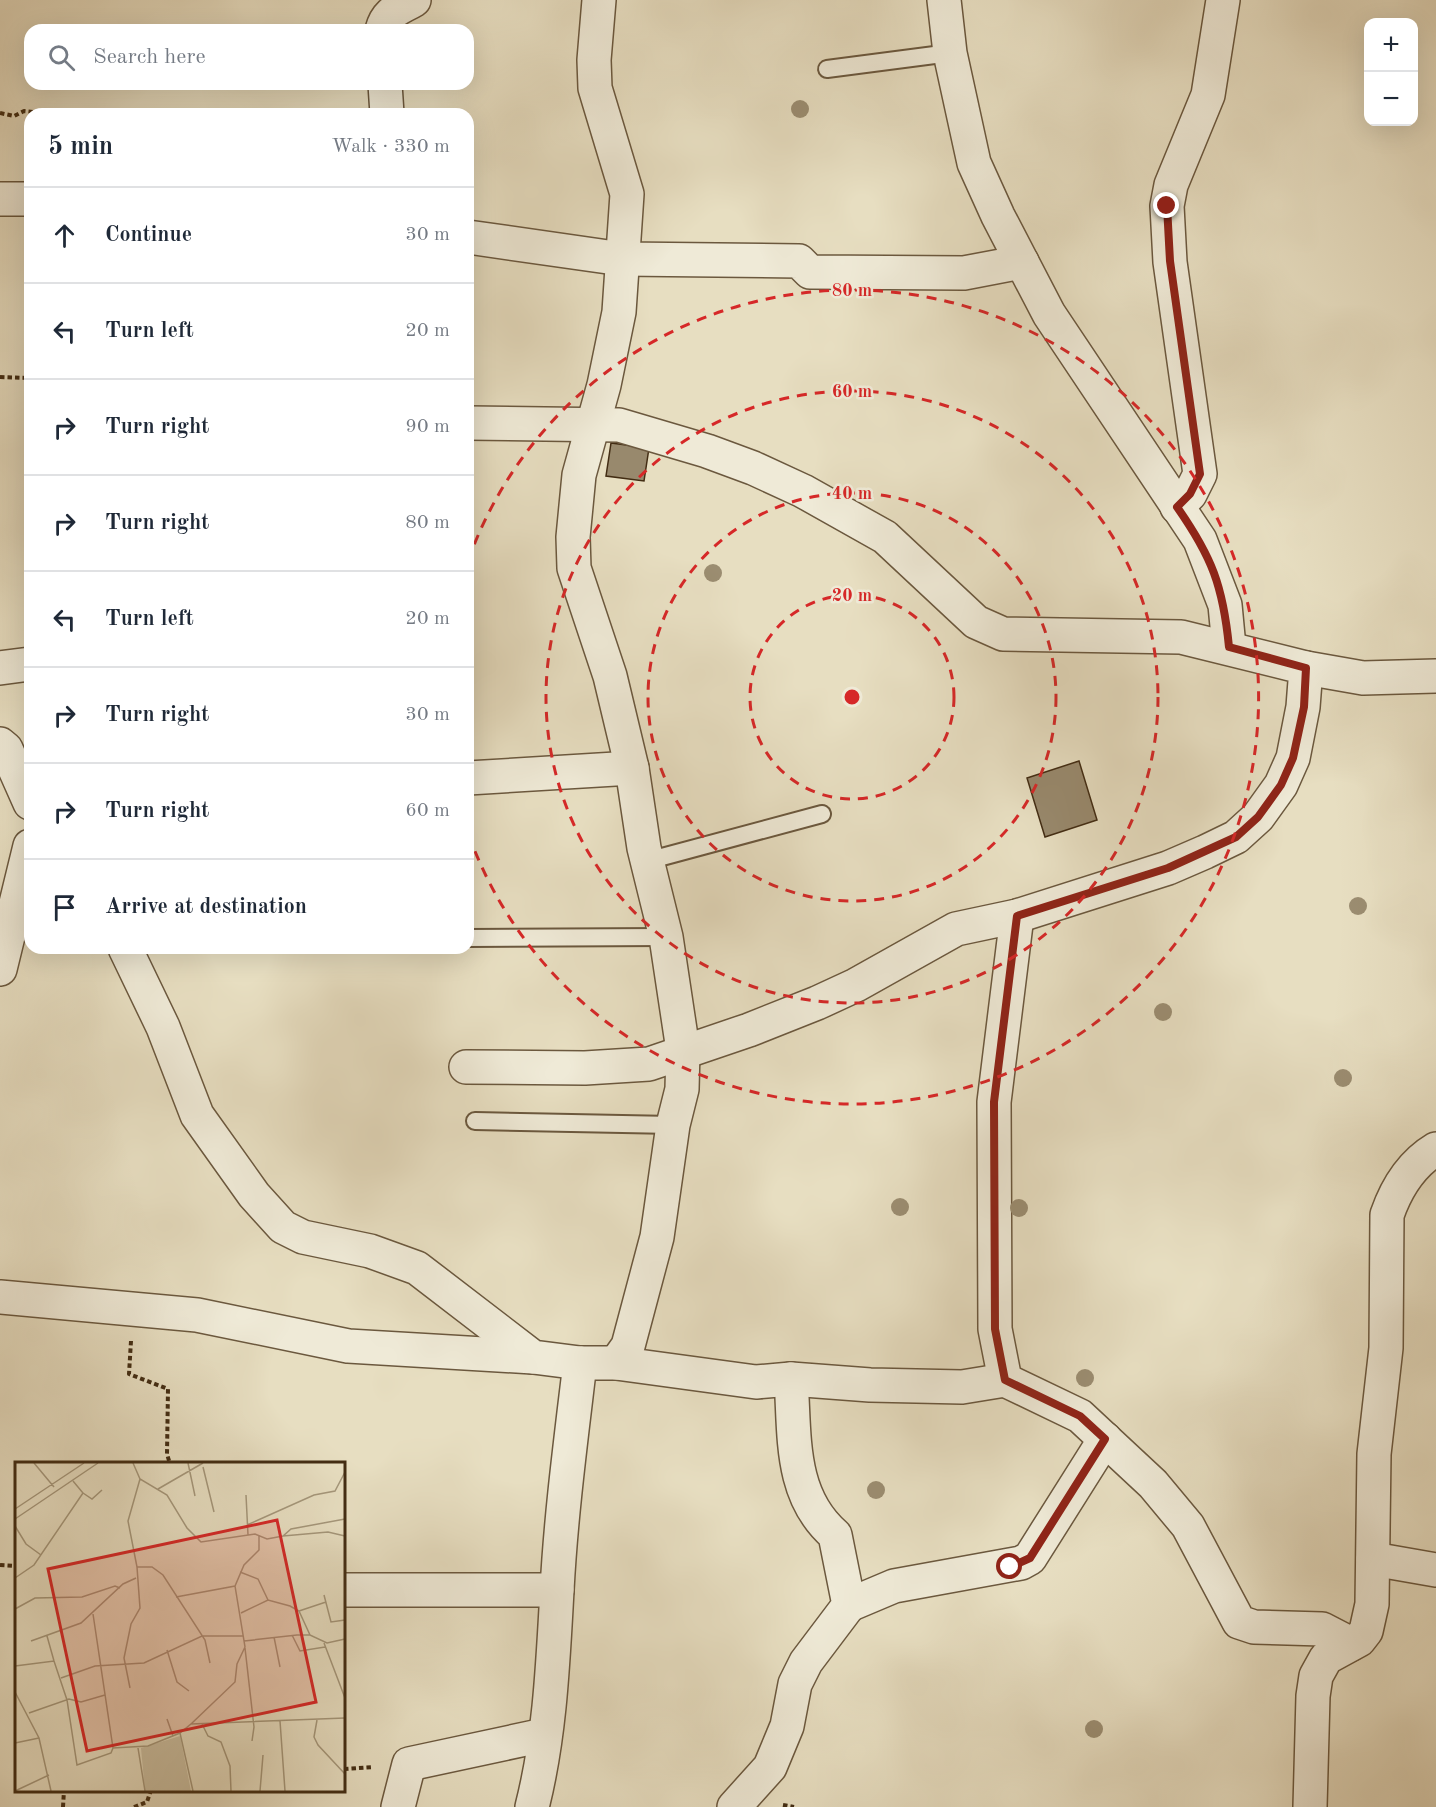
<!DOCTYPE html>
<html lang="en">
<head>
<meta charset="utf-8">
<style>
  :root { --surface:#fff; --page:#f2f2f3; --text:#1f2937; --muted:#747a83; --line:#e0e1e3 }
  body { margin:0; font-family:"Old Standard TT",serif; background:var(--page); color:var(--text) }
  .controls { position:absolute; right:18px; top:18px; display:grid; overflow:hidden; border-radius:12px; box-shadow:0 6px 24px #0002 }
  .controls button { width:54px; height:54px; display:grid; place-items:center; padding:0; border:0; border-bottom:2px solid var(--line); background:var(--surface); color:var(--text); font:30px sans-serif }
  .stop { position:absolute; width:18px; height:18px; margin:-14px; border:4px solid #8f2418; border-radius:50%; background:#fff }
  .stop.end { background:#8f2418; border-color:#fff; box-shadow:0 2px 6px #0008 }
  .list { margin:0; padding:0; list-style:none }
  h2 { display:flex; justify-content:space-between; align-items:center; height:78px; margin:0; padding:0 24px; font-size:26px }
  h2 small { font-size:20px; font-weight:400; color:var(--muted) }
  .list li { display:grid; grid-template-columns:39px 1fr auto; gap:18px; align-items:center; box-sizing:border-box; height:96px; padding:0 24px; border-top:2px solid var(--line) }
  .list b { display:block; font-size:22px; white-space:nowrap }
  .list em { font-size:20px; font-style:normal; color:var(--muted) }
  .icon { flex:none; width:33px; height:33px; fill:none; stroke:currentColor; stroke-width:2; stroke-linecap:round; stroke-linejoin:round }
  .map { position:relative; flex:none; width:1436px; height:1807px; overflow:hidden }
  .search { position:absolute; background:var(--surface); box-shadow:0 6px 24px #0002; left:24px; top:24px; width:450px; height:66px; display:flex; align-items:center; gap:15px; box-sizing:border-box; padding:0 21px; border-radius:18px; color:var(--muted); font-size:22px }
  .panel { position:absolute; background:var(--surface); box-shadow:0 6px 24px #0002; left:24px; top:108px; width:450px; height:846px; border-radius:18px }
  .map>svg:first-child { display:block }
  .building { fill:#98896d; stroke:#422c13; stroke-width:1.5 }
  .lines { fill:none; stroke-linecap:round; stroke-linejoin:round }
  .service-casing { stroke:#6b583e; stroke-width:20 }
  .minor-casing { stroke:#6b583e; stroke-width:36 }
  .path { stroke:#422c13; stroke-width:4; stroke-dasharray:4.5 3; stroke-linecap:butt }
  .service { stroke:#efead7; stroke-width:16 }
  .minor { stroke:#efead7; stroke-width:33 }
  .tree { fill:#9b8d71 }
  .route { stroke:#8f2418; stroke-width:8 }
  .ring { fill:none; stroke:#d62828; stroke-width:3; stroke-dasharray:10 8 }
  .inset-road { fill:none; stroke:#a5977b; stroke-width:1.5 }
  .view { fill:#d62828; fill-opacity:0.15; stroke:#d62828; stroke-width:3 }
  .inset-edge { fill:none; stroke:#422c13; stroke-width:3 }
  .centre { fill:#d62828; stroke:#efead7; stroke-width:3 }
  .ring-label { font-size:18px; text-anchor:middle; font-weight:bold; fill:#d62828; stroke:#efead7; stroke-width:5; stroke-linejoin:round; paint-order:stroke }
</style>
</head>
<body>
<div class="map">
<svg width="1436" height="1807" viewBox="0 0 1436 1807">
  <rect width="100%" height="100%" fill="#e7dec1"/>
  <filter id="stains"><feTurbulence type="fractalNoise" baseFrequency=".00333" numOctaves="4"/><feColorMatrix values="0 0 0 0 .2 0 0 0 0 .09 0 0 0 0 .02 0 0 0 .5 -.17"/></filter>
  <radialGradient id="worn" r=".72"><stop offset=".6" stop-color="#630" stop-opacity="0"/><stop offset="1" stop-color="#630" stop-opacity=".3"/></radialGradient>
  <g class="building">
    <path d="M611,443L649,448L644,481L606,476Z"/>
    <path d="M1079,761L1097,820L1045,837L1027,778Z"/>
  </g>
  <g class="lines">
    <g class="service-casing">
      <g id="service">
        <path d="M827,69L950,53"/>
        <path d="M647,861L822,814"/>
        <path d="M468,938L666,937"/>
        <path d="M475,1121L673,1125"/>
      </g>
    </g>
    <g class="minor-casing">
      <g id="minor">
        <path d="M599,0L594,60L595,88L627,194L619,312L604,385L579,475L573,537L574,568L610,676L632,768L644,848L666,937L683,1050L682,1089L673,1125L657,1237L628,1346L616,1363"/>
        <path d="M944,0L950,53L974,163L998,216L1049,314L1200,540L1225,605L1229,647"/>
        <path d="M382,30C387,11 399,9 414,0"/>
        <path d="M385,84L387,114"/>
        <path d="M0,199H30"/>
        <path d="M468,237L622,259L799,261L810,272L964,273L1022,262"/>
        <path d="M1177,507L1190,494L1200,474L1170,262L1167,206L1171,185L1208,95L1223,0"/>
        <path d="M0,668L30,664"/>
        <path d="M1306,668L1363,678L1436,676"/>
        <path d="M0,744L6,749L30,803"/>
        <path d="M468,778L632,768"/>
        <path d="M1017,916L994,1102L995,1329L1005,1380L1080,1416L1153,1484L1188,1526L1239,1622L1254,1627L1322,1629L1351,1644"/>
        <path d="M125,948L163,1027L197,1115L254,1195L283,1227L303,1237L370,1251L417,1268L533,1357L580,1363H616L756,1382L791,1379L870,1385L962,1387L1005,1380"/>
        <path d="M0,969L30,846"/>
        <path d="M466,1067L585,1068L649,1064L749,1030L817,1003L856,985L956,929L1017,916L1168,868L1205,852L1236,837L1258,817L1281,785L1293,758L1303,707L1306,668L1181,637L1003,634L976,622L885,537L803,491L753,468L707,451L619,425L468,423"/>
        <path d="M0,1297L197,1315L348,1346L533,1357"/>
        <path d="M1373,1559L1436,1570"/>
        <path d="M344,1590H557"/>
        <path d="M849,1605L894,1586L1021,1563L1030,1558L1105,1439"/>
        <path d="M398,1807L409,1764L544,1735"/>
        <path d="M532,1807C550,1737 553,1662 557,1590C561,1514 571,1439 580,1363"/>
        <path d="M734,1807L770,1767L787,1726L795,1684L806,1662L849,1605L835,1535C789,1495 795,1436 791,1379"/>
        <path d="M1310,1807L1313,1696L1316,1676L1326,1658L1359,1640L1366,1631L1372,1604L1374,1454L1386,1348L1387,1215C1396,1189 1411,1164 1436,1149"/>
      </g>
    </g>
    <g class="path">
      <path d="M0,113L14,116L24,111L51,114"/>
      <path d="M0,377L30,378"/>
      <path d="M131,1341L129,1374L168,1389L167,1454L170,1464"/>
      <path d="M0,1565L16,1566"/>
      <path d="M344,1769L373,1767"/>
      <path d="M783,1805L794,1807"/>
      <path d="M63,1807L64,1790"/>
      <path d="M134,1807L147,1802L151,1790"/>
    </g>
    <use href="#service" class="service"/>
    <use href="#minor" class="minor"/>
  </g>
  <g class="tree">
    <circle cx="800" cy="109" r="9"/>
    <circle cx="713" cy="573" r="9"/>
    <circle cx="1358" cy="906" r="9"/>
    <circle cx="1163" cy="1012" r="9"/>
    <circle cx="1343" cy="1078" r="9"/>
    <circle cx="900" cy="1207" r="9"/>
    <circle cx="1019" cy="1208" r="9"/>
    <circle cx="1085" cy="1378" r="9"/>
    <circle cx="876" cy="1490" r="9"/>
    <circle cx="1094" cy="1729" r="9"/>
  </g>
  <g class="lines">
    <path class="route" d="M1010,1567L1030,1558L1105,1439L1080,1416L1005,1380L995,1329L994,1102L1017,916L1168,868L1236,837L1258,817L1281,785L1293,758L1304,707L1306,668L1229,647C1223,586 1212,557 1177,507L1190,494L1200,474L1170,261L1167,206"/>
  </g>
  <g class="ring">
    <circle cx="852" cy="697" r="102"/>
    <circle cx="852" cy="697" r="204"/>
    <circle cx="852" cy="697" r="306"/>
    <path d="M468 561A407 407 0 1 1 468 833"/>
  </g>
  <g transform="translate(15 1462)">
    <rect width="330" height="330" fill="#e7dec1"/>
    <path d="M165,274L176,329H130L126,286Z" fill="#cbc0a3"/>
    <path class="inset-road" d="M19,1L39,25M118,1L125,17L152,33L172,66L186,80L240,72L252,77L268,74L276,67L330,57M173,1L180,34M188,5L199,50M143,27L188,1M68,31L77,37L87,28M231,33L233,73M0,47L69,1M0,57L83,1M232,63L299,33L320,29L330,10M0,64L11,82L26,93M268,74L313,70L330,74M122,105L113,59L125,17M225,110L243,117L253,138M0,116L19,103L68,31L58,19M309,133L316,160L330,158M161,135L220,124L229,103L244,88V73M0,147L20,136L67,135L100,124L105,126M284,149L311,140M226,151L253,138L275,144L284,149L295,173M78,152L98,286L133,284L165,271L176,262L330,256M277,173L285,189L310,185M32,174L39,199M259,175L265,205M16,179L66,161L108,122L121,116M229,179L282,173H295L312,181L330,177M309,181L330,236M230,186L239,265L237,279M152,188L162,220L174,229M0,204L39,199L52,238L62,303L96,291L98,286M46,216L80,204L129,201L187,174H228M115,226L109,196L116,162L125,146L122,105H137L148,113L190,178L195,201M0,230L24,276L36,329M14,251L54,237L66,240L90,233M152,257L158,274M302,258L299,275L303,283L330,312M265,259L270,329M176,262L220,220L222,202L230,185L220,124M187,262L193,274L206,280L215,304L216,329M165,271L178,329M0,281L24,276M123,286L130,329M0,329L34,313M245,329L248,293"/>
    <path class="view" d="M262,58L301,240L72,289L33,107Z"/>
    <rect width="330" height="330" class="inset-edge"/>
  </g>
  <circle cx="852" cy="697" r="9" class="centre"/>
  <g class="ring-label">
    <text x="852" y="296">80 m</text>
    <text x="852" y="397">60 m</text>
    <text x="852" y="499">40 m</text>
    <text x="852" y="601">20 m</text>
  </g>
  <rect width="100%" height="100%" filter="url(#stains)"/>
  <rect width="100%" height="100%" fill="url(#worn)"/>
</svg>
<div class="controls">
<button>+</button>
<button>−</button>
</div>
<div class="stop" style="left:1010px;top:1567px"></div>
<div class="stop end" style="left:1167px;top:206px"></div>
<div class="search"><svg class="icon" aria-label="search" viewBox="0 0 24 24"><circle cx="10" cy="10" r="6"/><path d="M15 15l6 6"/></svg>Search here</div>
<section class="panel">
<h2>5 min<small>Walk · 330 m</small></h2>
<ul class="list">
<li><svg class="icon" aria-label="ahead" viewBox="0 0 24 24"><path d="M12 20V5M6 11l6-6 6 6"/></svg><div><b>Continue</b></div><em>30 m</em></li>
<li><svg class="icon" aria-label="left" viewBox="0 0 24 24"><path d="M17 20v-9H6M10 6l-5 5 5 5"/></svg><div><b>Turn left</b></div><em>20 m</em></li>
<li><svg class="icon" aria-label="right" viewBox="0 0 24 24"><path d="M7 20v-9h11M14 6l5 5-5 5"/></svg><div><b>Turn right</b></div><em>90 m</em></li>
<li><svg class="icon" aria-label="right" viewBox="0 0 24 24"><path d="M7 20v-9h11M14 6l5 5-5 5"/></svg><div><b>Turn right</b></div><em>80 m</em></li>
<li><svg class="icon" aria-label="left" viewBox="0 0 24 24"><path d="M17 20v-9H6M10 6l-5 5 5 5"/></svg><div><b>Turn left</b></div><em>20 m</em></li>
<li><svg class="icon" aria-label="right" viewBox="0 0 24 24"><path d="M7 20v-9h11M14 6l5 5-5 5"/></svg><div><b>Turn right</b></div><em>30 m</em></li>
<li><svg class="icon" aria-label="right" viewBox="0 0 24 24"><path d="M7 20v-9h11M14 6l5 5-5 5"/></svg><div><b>Turn right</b></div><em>60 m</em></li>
<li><svg class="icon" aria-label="arrive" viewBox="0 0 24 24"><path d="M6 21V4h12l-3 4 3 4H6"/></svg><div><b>Arrive at destination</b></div></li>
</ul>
</section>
</div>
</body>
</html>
